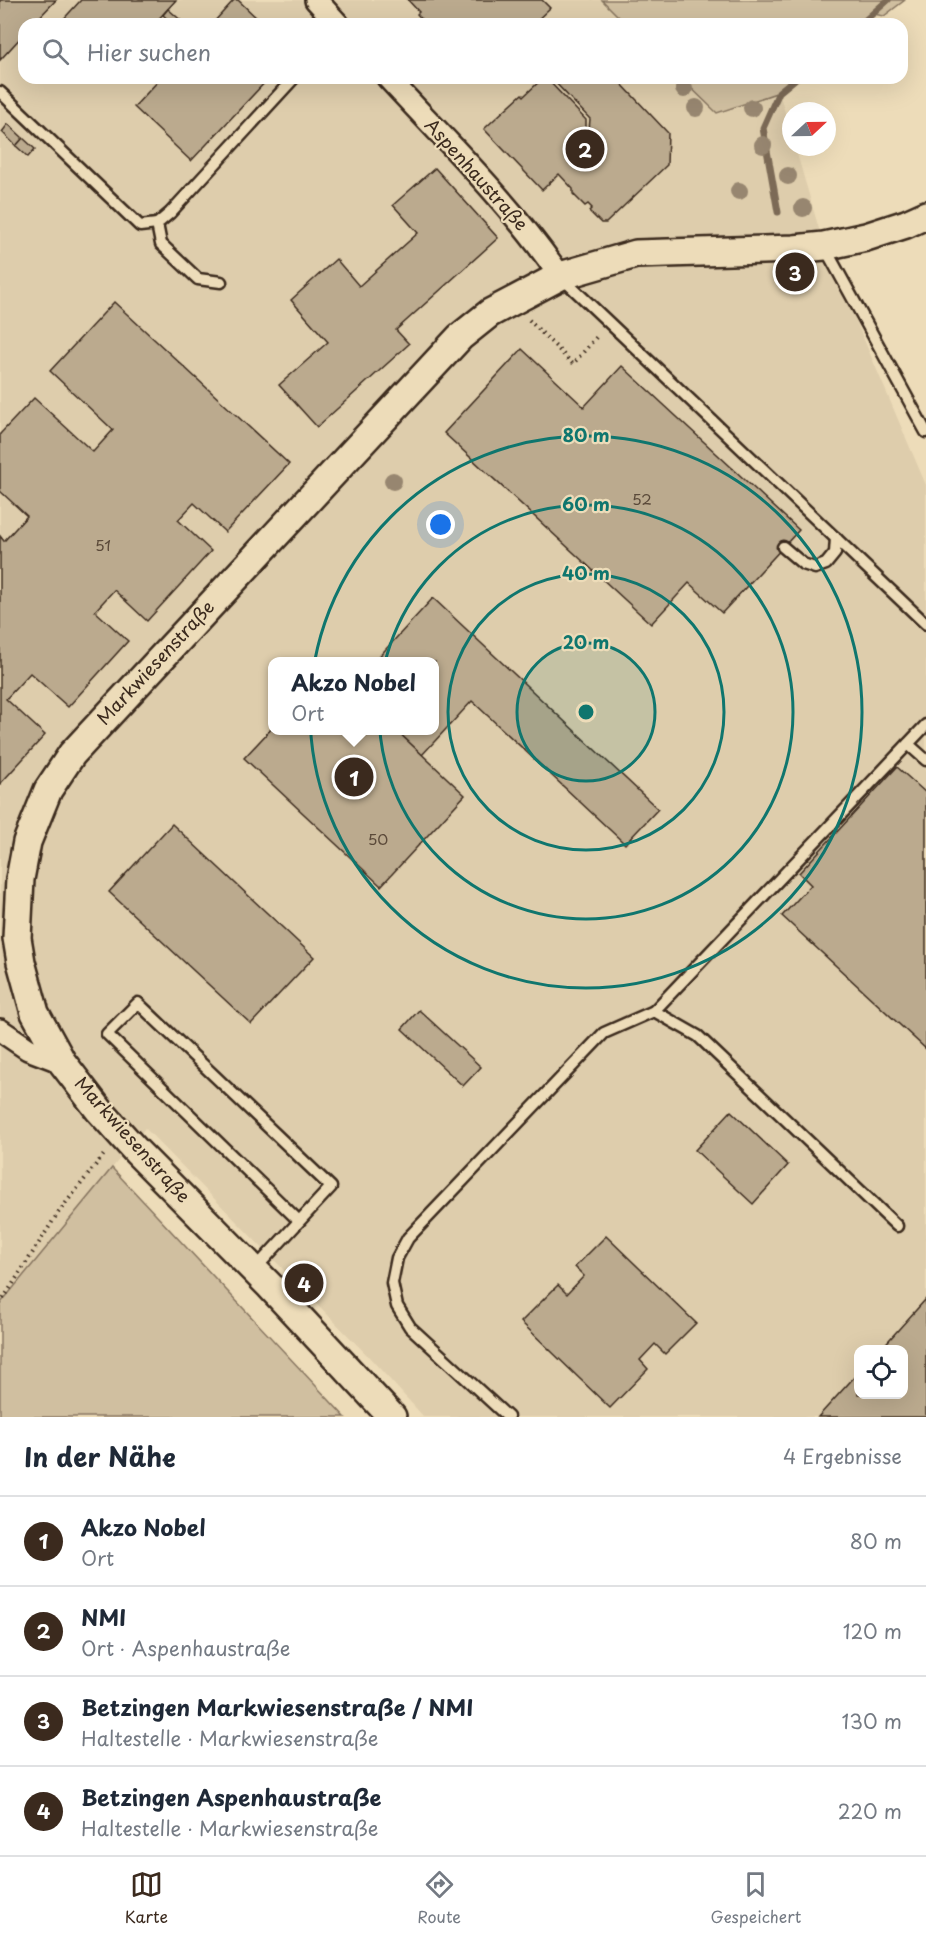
<!DOCTYPE html>
<html lang="de">
<head>
<meta charset="utf-8">
<style>
  :root { --surface:#fff; --page:#f6f6f7; --text:#1f2937; --muted:#747a83; --line:#e0e1e3; --accent:#3b2a1e }
  body { margin:0; font-family:"Playpen Sans",sans-serif; background:var(--page); color:var(--text) }
  .controls { position:absolute; right:18px; bottom:18px; display:grid; overflow:hidden; border-radius:12px; box-shadow:0 6px 24px #0002 }
  .controls button { width:54px; height:54px; display:grid; place-items:center; padding:0; border:0; border-bottom:2px solid var(--line); background:var(--surface); color:var(--text); font:30px sans-serif }
  .compass { position:absolute; left:782px; top:102px; width:54px; height:54px; border-radius:50%; background:var(--surface); box-shadow:0 6px 24px #0002; rotate:68deg }
  .you { position:absolute; left:441px; top:525px; width:21px; height:21px; margin:-15px; border:4px solid #fff; border-radius:50%; background:#1a73e8; box-shadow:0 0 0 9px #1a73e833 }
  .badge { display:grid; place-items:center; width:39px; height:39px; border-radius:50%; background:var(--accent); color:#fff; font-size:20px; font-weight:700 }
  .pin { position:absolute; translate:-50% -50%; border:3px solid #fff; box-shadow:0 2px 6px #0006 }
  .popup { position:absolute; left:268px; top:657px; width:171px; height:78px; box-sizing:border-box; display:grid; place-content:center; border-radius:12px; background:var(--surface); filter:drop-shadow(0 2px 4px #0005); font-size:20px; white-space:nowrap; color:var(--muted) }
  .popup b { font-size:22px; color:var(--text) }
  .popup::after { content:''; position:absolute; left:50%; top:100%; margin-left:-12px; border:12px solid transparent; border-top-color:var(--surface) }
  .list { margin:0; padding:0; list-style:none }
  h2 { display:flex; justify-content:space-between; align-items:center; height:78px; margin:0; padding:0 24px; font-size:26px }
  h2 small { font-size:20px; font-weight:400; color:var(--muted) }
  .list li { display:grid; grid-template-columns:39px 1fr auto; gap:18px; align-items:center; box-sizing:border-box; height:90px; padding:0 24px; border-top:2px solid var(--line) }
  .list b { display:block; font-size:22px; white-space:nowrap }
  .list p { margin:0; font-size:20px; white-space:nowrap; color:var(--muted) }
  .list em { font-size:20px; font-style:normal; color:var(--muted) }
  .icon { flex:none; width:33px; height:33px; fill:none; stroke:currentColor; stroke-width:2; stroke-linecap:round; stroke-linejoin:round }
  .map { position:relative; flex:none; width:926px; height:1417px; overflow:hidden }
  .search { position:absolute; background:var(--surface); box-shadow:0 6px 24px #0002; left:18px; right:18px; top:18px; height:66px; display:flex; align-items:center; gap:15px; box-sizing:border-box; padding:0 21px; border-radius:18px; color:var(--muted); font-size:22px }
  .sheet { height:438px; background:var(--surface) }
  nav { display:flex; justify-content:space-around; align-items:center; box-sizing:border-box; height:84px; border-top:2px solid var(--line); background:var(--surface); font-size:16px; color:var(--muted) }
  nav a { display:grid; justify-items:center; gap:3px }
  nav .on { color:var(--accent) }
  .map>svg:first-child { display:block }
  .built { fill:#decdac; fill-rule:evenodd }
  .green { fill:#d0bfa0; stroke:#86745f; stroke-width:1.5 }
  .lines { fill:none; stroke-linecap:round; stroke-linejoin:round }
  .stream { stroke:#7c6b56; stroke-width:7 }
  .building { fill:#bbaa8e; stroke:#3b2a1e; stroke-width:1.5 }
  .service-casing { stroke:#3b2a1e; stroke-width:15 }
  .minor-casing { stroke:#3b2a1e; stroke-width:26 }
  .tertiary-casing { stroke:#3b2a1e; stroke-width:32 }
  .path { stroke:#3b2a1e; stroke-width:4; stroke-dasharray:1.5 4.5; stroke-linecap:butt }
  .service { stroke:#eddcb9; stroke-width:10 }
  .minor { stroke:#eddcb9; stroke-width:21 }
  .tertiary { stroke:#eddcb9; stroke-width:27 }
  .tree { fill:#97866f }
  .ring { fill:none; stroke:#0f766e; stroke-width:3 }
  .labels { text-anchor:middle; stroke-width:4.5; stroke-linejoin:round; paint-order:stroke }
  .number-label { font-size:15px; fill:#5b4a3a }
  .street-label { font-size:18px; fill:#3b2a1e; stroke:#eddcb9 }
  .centre { fill:#0f766e; stroke:#eddcb9; stroke-width:3 }
  .ring-label { font-size:18px; text-anchor:middle; font-weight:bold; fill:#0f766e; stroke:#eddcb9; stroke-width:4.5; stroke-linejoin:round; paint-order:stroke }
</style>
</head>
<body>
<div class="map">
<svg width="926" height="1417" viewBox="0 0 926 1417">
  <rect width="100%" height="100%" fill="#eddcb9"/>
  <filter id="ink" filterUnits="userSpaceOnUse"><feTurbulence type="fractalNoise" baseFrequency=".0167" numOctaves="2"/><feDisplacementMap in="SourceGraphic" scale="12" xChannelSelector="R" yChannelSelector="G"/><feConvolveMatrix kernelMatrix="1 2 1 2 8 2 1 2 1" color-interpolation-filters="sRGB"/></filter>
  <g filter="url(#ink)">
    <path class="built" d="M0,0H602L626,24H24V78H681L717,113L779,92L791,133V147H795L824,246L926,485V1417H424L370,1358L145,1128L0,1304ZM273,662H435V730H273ZM858,1350H904V1394H858Z"/>
    <g class="green">
      <path d="M602,0H905L884,16L873,14L861,24H626Z"/>
      <path d="M681,78H796L779,92L717,113Z"/>
      <path d="M112,1168L345,1417H0V1304Z"/>
    </g>
    <g class="lines">
      <g class="stream">
        <path d="M861,24L888,0"/>
        <path d="M778,212L763,128L779,92L796,78"/>
      </g>
    </g>
    <g class="building">
      <path d="M0,0H56L33,24H24V34L0,60Z"/>
      <path d="M81,0H176L154,24H59Z"/>
      <path d="M234,0H238L263,24H212Z"/>
      <path d="M408,0H542L550,8L533,24H426L417,14L419,12Z"/>
      <path d="M168,9L185,24H173L163,15Z"/>
      <path d="M161,78H269L191,161L134,107Z"/>
      <path d="M543,78H546L586,120V130H589L590,119L551,78H616L668,133L667,165L606,223H601L589,211L592,208L588,204L585,206L573,194V189L559,174L542,190L484,129L522,94L524,96Z"/>
      <path d="M8,124L23,138L16,146L2,132Z"/>
      <path d="M23,138L35,149L28,157L16,146Z"/>
      <path d="M435,168L498,238L396,330L409,344L317,427L279,385L328,342L291,300L336,259L359,286L418,233L393,205Z"/>
      <path d="M114,302L289,464L225,532L194,503L178,520L211,551L147,621L114,590L95,611L128,641L68,707L30,673L6,699L45,735L0,784V536L4,541L27,516L0,491V434L34,398L93,452L113,430L50,371Z"/>
      <path d="M522,349L584,407L622,366L799,530L722,613L689,583L651,624L444,433Z"/>
      <path d="M433,598L658,809L625,844L472,701L422,755L396,730H435V662H374Z"/>
      <path d="M273,727V730H396L465,795L381,886L244,758Z"/>
      <path d="M897,767L926,793V1049L782,916L811,885L799,873Z"/>
      <path d="M172,824L314,957L251,1024L109,892Z"/>
      <path d="M419,1010L481,1067L463,1086L402,1029Z"/>
      <path d="M731,1111L788,1165L753,1204L695,1150Z"/>
      <path d="M606,1236L696,1323L665,1354L655,1344L640,1360L648,1369L610,1408L521,1322L558,1285L567,1294L584,1276L575,1267Z"/>
      <path d="M926,1299V1417H818L858,1373V1394H904V1350H880Z"/>
    </g>
    <g class="lines">
      <g class="service-casing">
        <g id="service">
          <path d="M0,92L140,226L157,224L170,213L294,78"/>
          <path d="M157,224L161,244L198,279L221,282"/>
          <path d="M824,246L926,432"/>
          <path d="M562,278L926,624"/>
          <path d="M783,547L803,564L815,568L826,564L835,553L836,538"/>
          <path d="M908,744L926,760"/>
          <path d="M654,1011L926,725"/>
          <path d="M254,1270L331,1187L138,1003L107,1034L299,1221"/>
          <path d="M508,1417L410,1327L397,1306L392,1283L397,1258L408,1238L604,1033L654,1011L698,1036L897,1226"/>
        </g>
      </g>
      <g class="minor-casing">
        <g id="minor">
          <path d="M316,0L338,24"/>
          <path d="M388,78C447,142 511,204 560,276"/>
          <path d="M0,1030L28,1049L62,1062"/>
        </g>
      </g>
      <g class="tertiary-casing">
        <path id="tertiary" d="M392,1417L270,1286L137,1152L99,1110L62,1062L35,1013L21,962L17,938L20,879L27,842L48,790L72,754L460,337L490,313L560,276L636,254L794,249L824,246L866,237L906,224L926,215"/>
      </g>
      <g class="path">
        <path d="M529,320L573,364L599,334"/>
        <path d="M0,1304L58,1213L106,1152"/>
      </g>
      <use href="#service" class="service"/>
      <use href="#minor" class="minor"/>
      <use href="#tertiary" class="tertiary"/>
    </g>
    <g class="tree">
      <circle cx="684" cy="89" r="9"/>
      <circle cx="696" cy="108" r="9"/>
      <circle cx="752" cy="108" r="9"/>
      <circle cx="763" cy="145" r="9"/>
      <circle cx="788" cy="176" r="9"/>
      <circle cx="739" cy="191" r="9"/>
      <circle cx="803" cy="208" r="9"/>
      <circle cx="393" cy="481" r="9"/>
    </g>
  </g>
  <circle cx="586" cy="712" r="69" fill="#0f766e" fill-opacity=".12"/>
  <g class="ring">
    <circle cx="586" cy="712" r="69"/>
    <circle cx="586" cy="712" r="138"/>
    <circle cx="586" cy="712" r="207"/>
    <circle cx="586" cy="712" r="276"/>
  </g>
  <g class="labels">
    <g class="number-label">
      <text x="642" y="505">52</text>
      <text x="103" y="551">51</text>
      <text x="378" y="845">50</text>
    </g>
    <g class="street-label">
      <text transform="translate(476 175) rotate(48)" y="6">Aspenhaustraße</text>
      <text transform="translate(156 663) rotate(-47)" y="6">Markwiesenstraße</text>
      <text transform="translate(132 1140) rotate(48)" y="6">Markwiesenstraße</text>
    </g>
  </g>
  <circle cx="586" cy="712" r="9" class="centre"/>
  <g class="ring-label">
    <text x="586" y="442">80 m</text>
    <text x="586" y="511">60 m</text>
    <text x="586" y="580">40 m</text>
    <text x="586" y="649">20 m</text>
  </g>
</svg>
<div class="controls">
<button><svg class="icon" aria-label="locate" viewBox="0 0 24 24"><circle cx="12" cy="12" r="6"/><path d="M12 2v4M12 18v4M2 12h4M18 12h4"/></svg></button>
</div>
<svg class="compass" viewBox="-18 -18 36 36"><path d="M0-13l5 13h-10z" fill="#e53935"/><path d="M0 13l5-13h-10z" fill="#747a83"/></svg>
<div class="you"></div>
<div class="pin badge" style="left:354px;top:777px">1</div>
<div class="popup"><b>Akzo Nobel</b>Ort</div>
<div class="pin badge" style="left:585px;top:149px">2</div>
<div class="pin badge" style="left:795px;top:272px">3</div>
<div class="pin badge" style="left:304px;top:1283px">4</div>
<div class="search"><svg class="icon" aria-label="search" viewBox="0 0 24 24"><circle cx="10" cy="10" r="6"/><path d="M15 15l6 6"/></svg>Hier suchen</div>
</div>
<section class="sheet">
<h2>In der Nähe<small>4 Ergebnisse</small></h2>
<ul class="list">
<li><span class="badge">1</span><div><b>Akzo Nobel</b><p>Ort</p></div><em>80 m</em></li>
<li><span class="badge">2</span><div><b>NMI</b><p>Ort · Aspenhaustraße</p></div><em>120 m</em></li>
<li><span class="badge">3</span><div><b>Betzingen Markwiesenstraße / NMI</b><p>Haltestelle · Markwiesenstraße</p></div><em>130 m</em></li>
<li><span class="badge">4</span><div><b>Betzingen Aspenhaustraße</b><p>Haltestelle · Markwiesenstraße</p></div><em>220 m</em></li>
</ul>
</section>
<nav>
<a class="on"><svg class="icon" aria-label="map" viewBox="0 0 24 24"><path d="M3 6l6-2 6 2 6-2v14l-6 2-6-2-6 2zM9 4v14M15 6v14"/></svg>Karte</a>
<a><svg class="icon" aria-label="directions" viewBox="0 0 24 24"><path d="M12 3l9 9-9 9-9-9zM9 14v-3h6M13 9l2 2-2 2"/></svg>Route</a>
<a><svg class="icon" aria-label="saved" viewBox="0 0 24 24"><path d="M7 4h10v16l-5-4-5 4z"/></svg>Gespeichert</a>
</nav>
</body>
</html>
